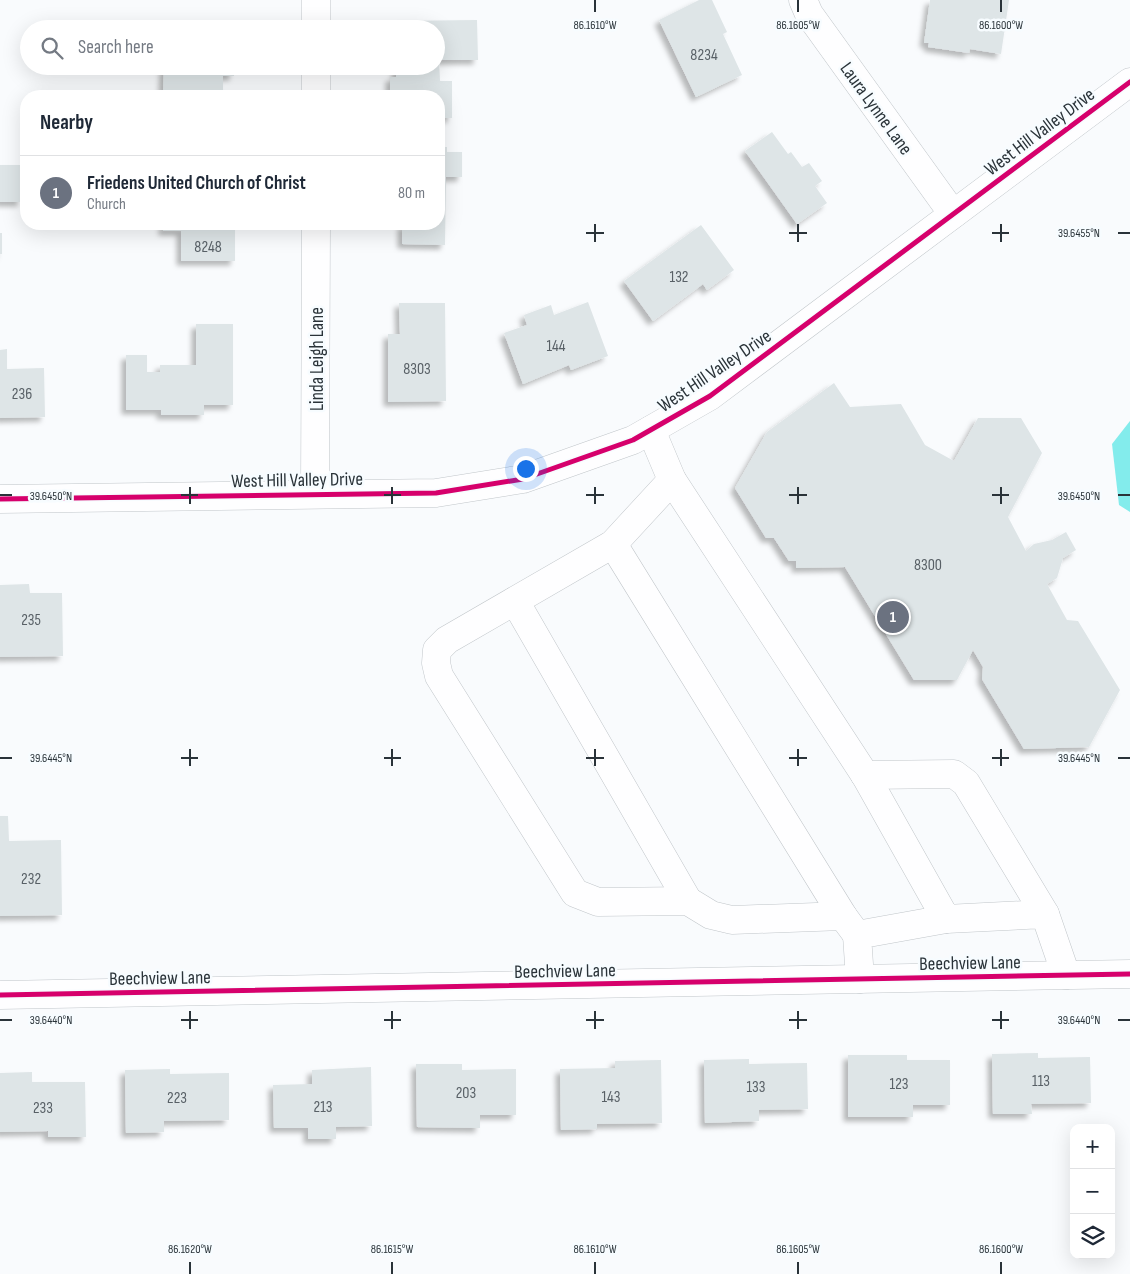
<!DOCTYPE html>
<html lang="en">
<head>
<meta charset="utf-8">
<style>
  :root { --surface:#fff; --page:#f2f2f3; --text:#1f2937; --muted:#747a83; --line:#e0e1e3; --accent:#72797e }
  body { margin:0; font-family:"Sofia Sans Condensed",sans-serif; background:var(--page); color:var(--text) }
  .controls { position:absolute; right:15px; bottom:15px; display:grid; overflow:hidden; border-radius:10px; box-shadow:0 5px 20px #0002 }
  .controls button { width:45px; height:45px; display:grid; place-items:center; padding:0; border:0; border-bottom:1px solid var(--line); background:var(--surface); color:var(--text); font:25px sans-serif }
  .you { position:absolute; left:525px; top:468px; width:18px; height:18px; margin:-12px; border:4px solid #fff; border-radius:50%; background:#1a73e8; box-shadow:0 0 0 8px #1a73e833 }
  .badge { display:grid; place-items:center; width:32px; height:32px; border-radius:50%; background:var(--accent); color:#fff; font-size:16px; font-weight:700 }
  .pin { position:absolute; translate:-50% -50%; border:2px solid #fff; box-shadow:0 1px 5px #0006 }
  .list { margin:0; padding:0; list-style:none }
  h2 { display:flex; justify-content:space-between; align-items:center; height:65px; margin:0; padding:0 20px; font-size:21px }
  h2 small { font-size:16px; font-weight:400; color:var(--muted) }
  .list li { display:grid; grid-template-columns:32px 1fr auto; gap:15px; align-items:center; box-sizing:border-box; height:75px; padding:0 20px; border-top:1px solid var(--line) }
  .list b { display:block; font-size:19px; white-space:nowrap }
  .list p { margin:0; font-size:16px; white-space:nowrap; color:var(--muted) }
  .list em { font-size:16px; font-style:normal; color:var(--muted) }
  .icon { flex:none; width:28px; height:28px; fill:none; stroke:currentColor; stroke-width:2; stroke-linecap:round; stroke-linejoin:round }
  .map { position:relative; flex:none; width:1130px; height:1274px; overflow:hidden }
  .search { position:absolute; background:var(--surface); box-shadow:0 5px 20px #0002; left:20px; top:20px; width:425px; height:55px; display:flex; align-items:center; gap:12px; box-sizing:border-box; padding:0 18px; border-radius:28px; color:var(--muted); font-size:19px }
  .panel { position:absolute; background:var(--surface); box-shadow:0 5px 20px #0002; left:20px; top:90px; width:425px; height:140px; border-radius:20px }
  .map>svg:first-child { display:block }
  .water { fill:#83ecec }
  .building { fill:#dee5e7; filter:url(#shadow) }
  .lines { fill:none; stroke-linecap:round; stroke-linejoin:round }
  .minor-casing { stroke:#c1c6ca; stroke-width:29 }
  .minor { stroke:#fefeff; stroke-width:28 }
  .cycleway-casing { stroke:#f7fcff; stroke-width:8 }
  .cycleway { stroke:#d6006c; stroke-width:5 }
  .ticks { fill:none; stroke:#2a3339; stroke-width:2 }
  .labels { text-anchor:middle; stroke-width:5; stroke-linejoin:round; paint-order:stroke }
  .number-label { font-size:16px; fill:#586066 }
  .street-label { font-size:19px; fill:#2a3339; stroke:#f7fcff }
  .ticks-label { font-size:12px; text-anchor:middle; fill:#2a3339; stroke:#f7fcff; stroke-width:5; stroke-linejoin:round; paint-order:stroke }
</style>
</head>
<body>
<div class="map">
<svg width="1130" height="1274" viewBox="0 0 1130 1274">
  <defs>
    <filter id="shadow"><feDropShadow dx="-4.5" dy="4.5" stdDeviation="2.5" flood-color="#0004"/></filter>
  </defs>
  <rect width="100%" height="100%" fill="#f9fbfd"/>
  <path class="water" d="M1130,421V512L1119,505L1112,444Z"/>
  <g class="building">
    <path d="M699,0H712L727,32L723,34L742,75L696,97L659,20Z"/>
    <path d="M930,0H1009L1001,54L970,49L969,53L928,47L929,43H924Z"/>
    <path d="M477,20L478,60H439L440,81H452V118H439V96H390V77H396V66H436V29H395V21Z"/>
    <path d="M164,66H234V76H223V91H236L235,96H175V92L163,91Z"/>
    <path d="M772,132L788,154L791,152L802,167L809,163L822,181L815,186L827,203L797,224L745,151Z"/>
    <path d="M439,147H447V152H462V177H446L445,245L402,244V224H439Z"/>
    <rect x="0" y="165" width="22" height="37"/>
    <path d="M163,224H235V261H181V231H163Z"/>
    <path d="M701,225L734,270L707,290L703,284L653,321L624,281Z"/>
    <rect x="0" y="233" width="2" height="21"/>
    <path d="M588,302L608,356L571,370L569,365L523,384L504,333L527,325L524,315L551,305L554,315Z"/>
    <path d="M399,303H445L446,401L388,402V334H400Z"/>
    <path d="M196,324H233V405H204V415H161V410H126V355H147V372H160V365H196Z"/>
    <path d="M7,349V369L44,368L45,417L0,418V350Z"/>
    <path d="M834,383L850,407L901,404L925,445L954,461L978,418H1021L1042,453L1008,517L1026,551L1034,544L1052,540L1066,532L1076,550L1063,558L1057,578L1047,584L1067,620L1078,621L1120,690L1089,747L1024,749L982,679L983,667L973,650L957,680H914L845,567L796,568V561H789L774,538H766L735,488L767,432Z"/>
    <path d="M29,584L30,593H62L63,656L0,657V585Z"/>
    <path d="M0,816H8L9,841L61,840L62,915L0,916Z"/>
    <path d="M1038,1053V1058L1090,1057L1091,1103L1031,1104L1032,1114H993L992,1054Z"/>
    <path d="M848,1055H907V1060H950V1105H913V1117H848Z"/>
    <path d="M749,1059V1064L807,1063L808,1109L759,1110V1121L705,1123L704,1060Z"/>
    <path d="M661,1060L662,1123L597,1124V1129L561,1130L560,1069L615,1068V1061Z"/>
    <path d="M416,1064H462V1070L516,1069V1115H480V1128L417,1127Z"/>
    <path d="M371,1067L372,1126L336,1127V1139H308V1128H274L273,1085L312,1084V1070Z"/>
    <path d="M170,1069V1074L229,1073V1120L164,1121V1132L126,1133L125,1070Z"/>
    <path d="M32,1072V1082H85L86,1137H48V1131L0,1132V1073Z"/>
  </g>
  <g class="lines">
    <g class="minor-casing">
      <g id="minor">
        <path d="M803,0L809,14L953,214"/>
        <path d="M316,29V0"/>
        <path d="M316,96V66"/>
        <path d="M651,430L672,480L865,775L946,919L1045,914L1066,975"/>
        <path d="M672,480L613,544L447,640L437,650L436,663L439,676L575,893L598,902L688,901L711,915L732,920L843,916"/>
        <path d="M315,494L316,224"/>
        <path d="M0,499L436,493L523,479L633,440L710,396L1130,82"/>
        <path d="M613,544L843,916L857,935"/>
        <path d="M515,601L688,901"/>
        <path d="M865,775L954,774L966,783L1045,914"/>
        <path d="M860,979L857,935L946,919"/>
        <path d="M0,995L1130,974"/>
      </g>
    </g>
    <use href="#minor" class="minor"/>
    <g class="cycleway-casing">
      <g id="cycleway">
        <path d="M0,499L436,493L523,479L633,440L710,396L1130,82"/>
        <path d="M0,995L1130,974"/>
      </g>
    </g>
    <use href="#cycleway" class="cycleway"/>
  </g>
  <path class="ticks" d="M595,0V12M798,0V12M1001,0V12M595,224V242M798,224V242M1001,224V242M586,233H604M789,233H807M992,233H1009M1118,233H1130M190,487V504M392,487V504M595,487V504M798,487V504M1001,487V504M0,495H12M181,495H198M384,495H401M586,495H604M789,495H807M992,495H1009M1118,495H1130M190,749V766M392,749V766M595,749V766M798,749V766M1001,749V766M0,758H12M181,758H198M384,758H401M586,758H604M789,758H807M992,758H1009M1118,758H1130M190,1011V1029M392,1011V1029M595,1011V1029M798,1011V1029M1001,1011V1029M0,1020H12M181,1020H198M384,1020H401M586,1020H604M789,1020H807M992,1020H1009M1118,1020H1130M190,1262V1274M392,1262V1274M595,1262V1274M798,1262V1274M1001,1262V1274"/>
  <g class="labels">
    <g class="number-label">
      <text x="704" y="60">8234</text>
      <text x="208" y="252">8248</text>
      <text x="679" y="282">132</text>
      <text x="556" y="351">144</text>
      <text x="417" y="374">8303</text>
      <text x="22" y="399">236</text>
      <text x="928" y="570">8300</text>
      <text x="31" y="625">235</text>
      <text x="31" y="884">232</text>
      <text x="1041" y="1086">113</text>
      <text x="899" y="1089">123</text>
      <text x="756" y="1092">133</text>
      <text x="466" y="1098">203</text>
      <text x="611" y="1102">143</text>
      <text x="177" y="1103">223</text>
      <text x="323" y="1112">213</text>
      <text x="43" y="1113">233</text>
    </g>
    <g class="street-label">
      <text transform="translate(877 108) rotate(54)" y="7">Laura Lynne Lane</text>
      <text transform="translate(1039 131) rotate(-37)" y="7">West Hill Valley Drive</text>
      <text transform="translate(316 359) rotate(-90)" y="7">Linda Leigh Lane</text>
      <text transform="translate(714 370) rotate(-34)" y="7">West Hill Valley Drive</text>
      <text transform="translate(297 479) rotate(-1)" y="7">West Hill Valley Drive</text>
      <text transform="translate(970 962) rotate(-1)" y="7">Beechview Lane</text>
      <text transform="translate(565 970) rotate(-1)" y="7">Beechview Lane</text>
      <text transform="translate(160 977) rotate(-1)" y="7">Beechview Lane</text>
    </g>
  </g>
  <g class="ticks-label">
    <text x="595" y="29">86.1610°W</text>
    <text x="798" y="29">86.1605°W</text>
    <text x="1001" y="29">86.1600°W</text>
    <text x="1079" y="237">39.6455°N</text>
    <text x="51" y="500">39.6450°N</text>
    <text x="1079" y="500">39.6450°N</text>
    <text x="51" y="762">39.6445°N</text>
    <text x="1079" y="762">39.6445°N</text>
    <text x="51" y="1024">39.6440°N</text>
    <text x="1079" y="1024">39.6440°N</text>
    <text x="190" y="1253">86.1620°W</text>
    <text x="392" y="1253">86.1615°W</text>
    <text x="595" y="1253">86.1610°W</text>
    <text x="798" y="1253">86.1605°W</text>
    <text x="1001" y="1253">86.1600°W</text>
  </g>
</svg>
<div class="controls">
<button>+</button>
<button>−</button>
<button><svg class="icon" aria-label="layers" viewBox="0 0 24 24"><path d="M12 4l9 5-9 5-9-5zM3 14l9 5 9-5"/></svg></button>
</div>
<div class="you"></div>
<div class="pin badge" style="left:893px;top:617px;background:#6b7280">1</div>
<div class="search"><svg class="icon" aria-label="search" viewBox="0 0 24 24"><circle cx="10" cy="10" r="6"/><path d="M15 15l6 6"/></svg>Search here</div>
<section class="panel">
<h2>Nearby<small></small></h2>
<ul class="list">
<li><span class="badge" style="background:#6b7280">1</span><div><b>Friedens United Church of Christ</b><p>Church</p></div><em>80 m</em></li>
</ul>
</section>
</div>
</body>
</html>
